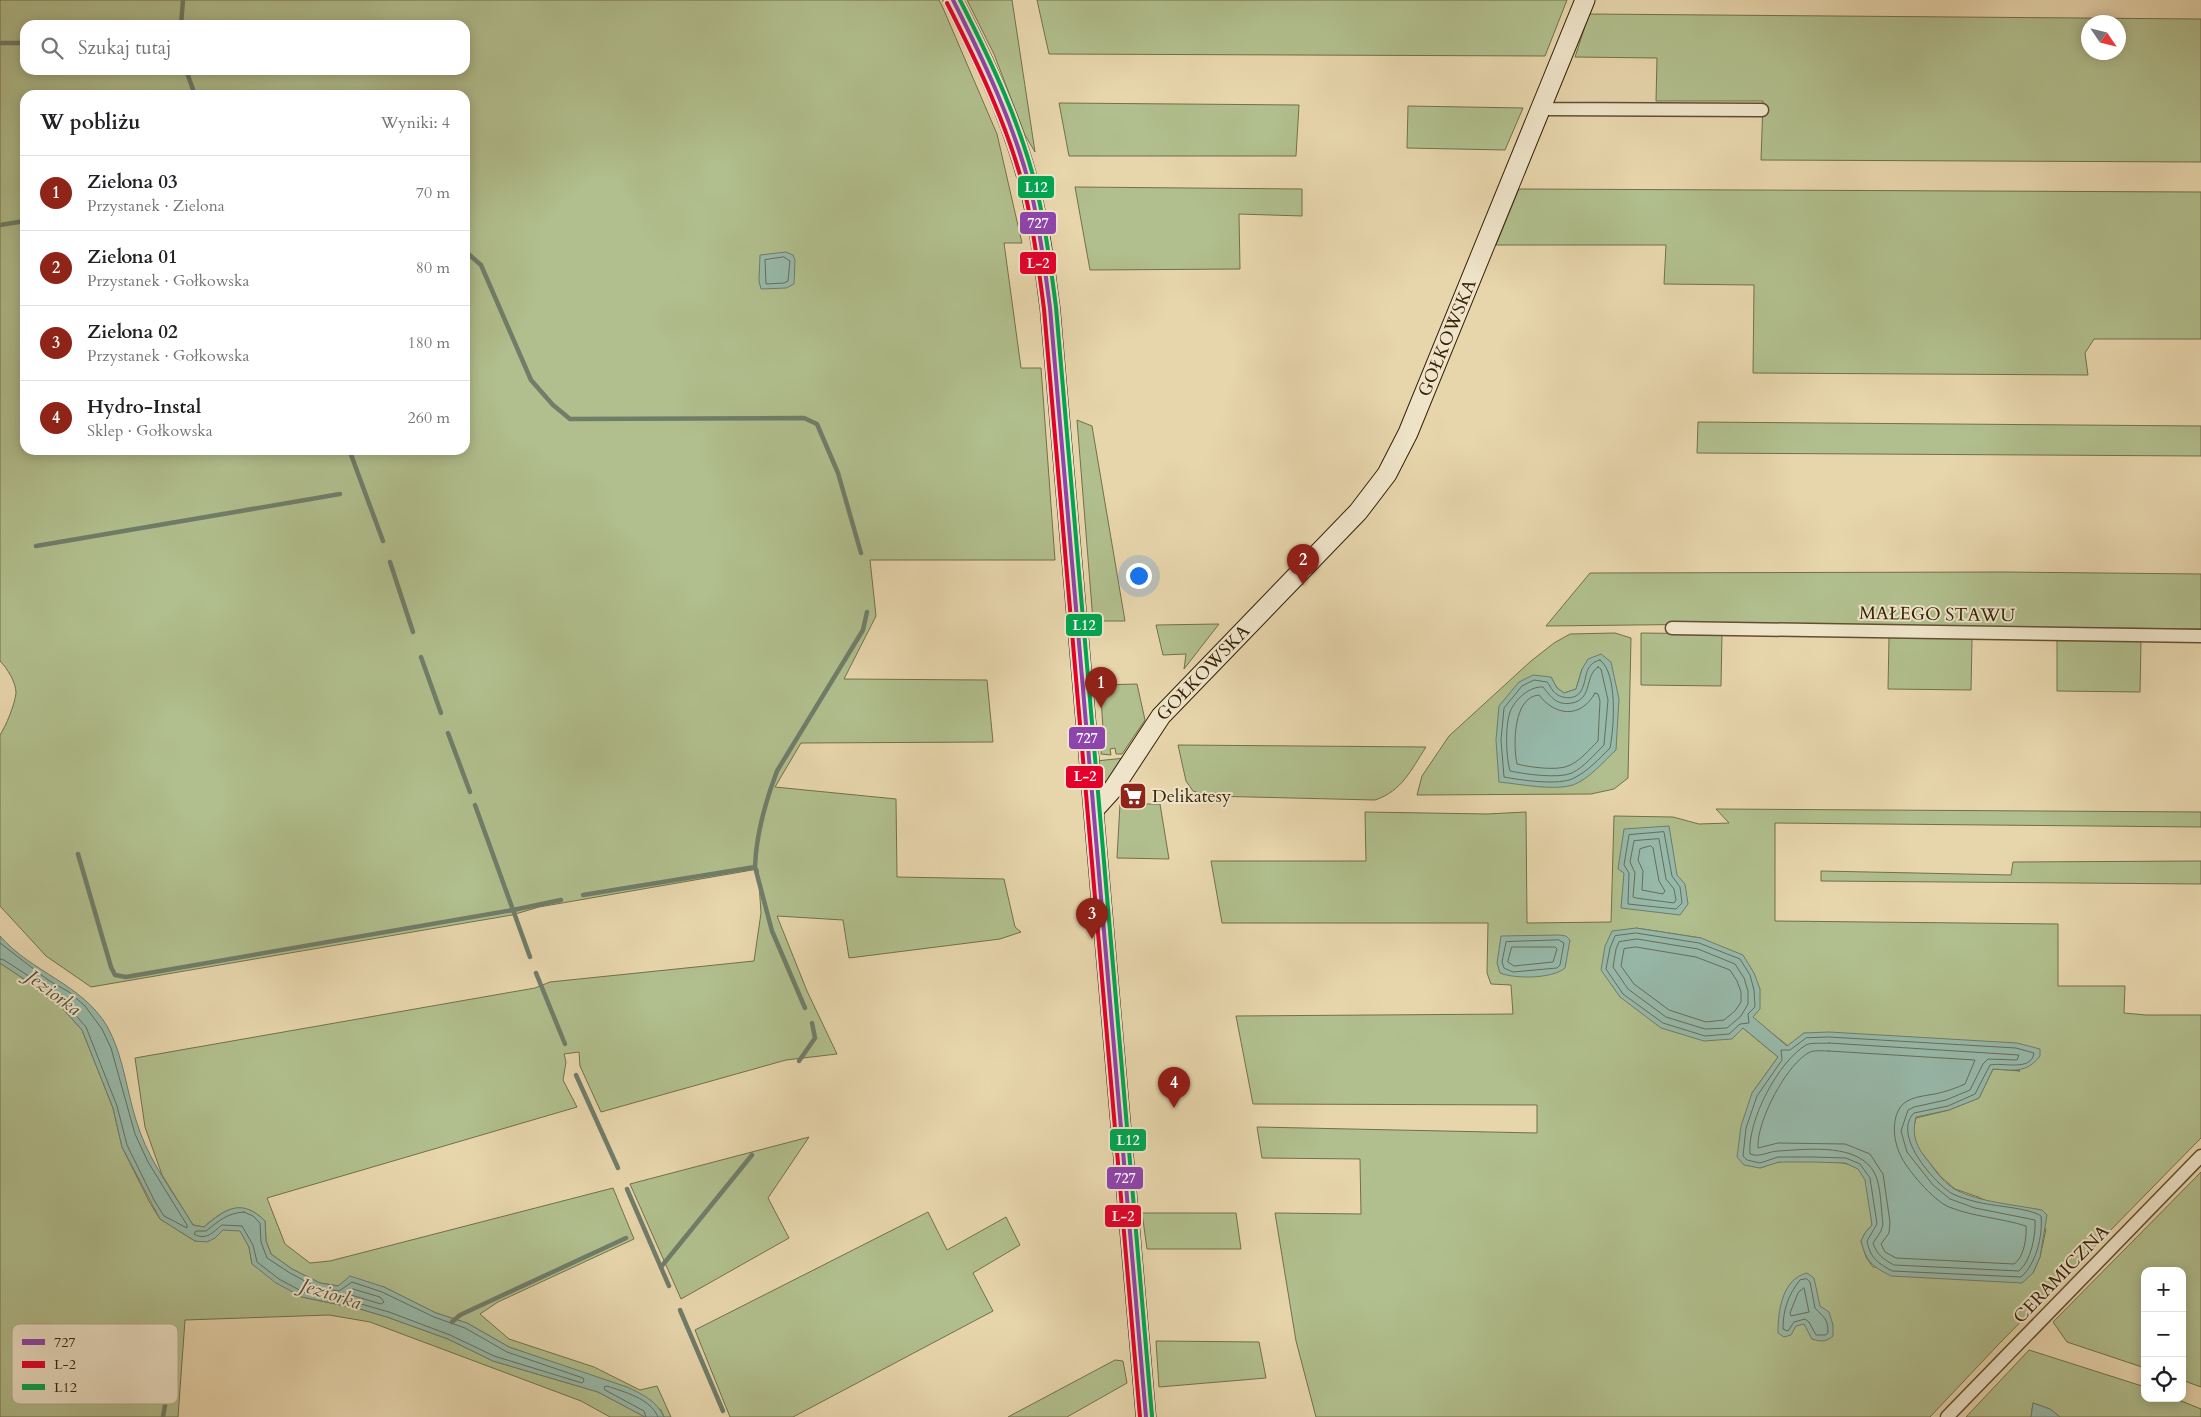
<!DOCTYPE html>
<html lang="pl">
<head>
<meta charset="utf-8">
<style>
  :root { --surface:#fff; --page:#f2f2f2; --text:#202124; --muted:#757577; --line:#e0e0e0; --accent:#8f2418 }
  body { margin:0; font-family:Cardo,serif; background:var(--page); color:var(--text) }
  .controls { position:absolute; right:15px; bottom:15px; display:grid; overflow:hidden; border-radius:10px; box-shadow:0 2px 12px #0003 }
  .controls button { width:45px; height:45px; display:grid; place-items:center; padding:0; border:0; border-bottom:1px solid var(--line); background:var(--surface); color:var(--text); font:25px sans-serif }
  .compass { position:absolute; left:2081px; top:15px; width:45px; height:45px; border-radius:50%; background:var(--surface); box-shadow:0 2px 12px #0003; rotate:125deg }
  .you { position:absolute; left:1138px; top:575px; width:18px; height:18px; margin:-12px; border:4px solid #fff; border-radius:50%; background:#1a73e8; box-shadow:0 0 0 8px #1a73e833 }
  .badge { display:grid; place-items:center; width:32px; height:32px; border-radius:50%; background:var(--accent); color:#fff; font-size:16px; font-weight:700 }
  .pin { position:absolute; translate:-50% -41px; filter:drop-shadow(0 1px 2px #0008) }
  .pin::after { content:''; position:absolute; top:26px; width:18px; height:15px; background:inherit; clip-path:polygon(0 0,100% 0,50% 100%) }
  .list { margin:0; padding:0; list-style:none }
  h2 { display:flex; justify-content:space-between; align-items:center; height:65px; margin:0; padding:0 20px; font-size:21px }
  h2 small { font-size:16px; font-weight:400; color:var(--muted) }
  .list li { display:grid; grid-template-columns:32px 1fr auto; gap:15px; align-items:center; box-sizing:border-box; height:75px; padding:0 20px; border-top:1px solid var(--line) }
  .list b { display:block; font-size:19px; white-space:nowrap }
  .list p { margin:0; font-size:16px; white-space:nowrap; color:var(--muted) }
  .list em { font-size:16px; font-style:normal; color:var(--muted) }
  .icon { flex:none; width:28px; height:28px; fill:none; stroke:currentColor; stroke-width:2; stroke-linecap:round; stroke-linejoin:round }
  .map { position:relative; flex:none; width:2201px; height:1417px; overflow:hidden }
  .search { position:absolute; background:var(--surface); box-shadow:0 2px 12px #0003; left:20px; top:20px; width:450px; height:55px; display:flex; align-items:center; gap:12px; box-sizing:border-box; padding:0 18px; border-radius:15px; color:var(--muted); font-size:19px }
  .panel { position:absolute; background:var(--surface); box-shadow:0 2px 12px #0003; left:20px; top:90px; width:450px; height:365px; border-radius:15px }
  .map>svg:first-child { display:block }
  .green { fill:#b1be8d; stroke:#73704a; fill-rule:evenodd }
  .water { fill:#97b9aa; stroke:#707d69 }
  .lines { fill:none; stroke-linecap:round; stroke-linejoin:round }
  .shore { stroke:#666e59; stroke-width:1 }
  .stream { stroke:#707d69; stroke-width:4.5 }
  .street-casing { stroke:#624f31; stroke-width:15 }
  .secondary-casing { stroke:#352208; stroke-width:21 }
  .street { stroke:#efe4c9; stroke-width:12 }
  .secondary { stroke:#efe4c9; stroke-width:19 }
  .bus-1-casing { stroke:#efe4c9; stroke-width:8 }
  .bus-2-casing { stroke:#efe4c9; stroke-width:8 }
  .bus-3-casing { stroke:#efe4c9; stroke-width:8 }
  .bus-1 { stroke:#8e44ad; stroke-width:4 }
  .bus-2 { stroke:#e4002b; stroke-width:4 }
  .bus-3 { stroke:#00a651; stroke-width:4 }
  .labels { text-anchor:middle; stroke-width:4; stroke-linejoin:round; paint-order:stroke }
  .street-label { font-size:18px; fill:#352208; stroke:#efe4c9 }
  .poi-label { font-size:18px; fill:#352208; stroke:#efe4c9; text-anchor:start }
  .water-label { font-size:19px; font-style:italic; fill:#524f39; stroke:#efe4c9 }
  .key { fill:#efe4c9; stroke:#b7aa8f; stroke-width:1 }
  .key-label { font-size:14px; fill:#352208 }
  .line-badge { stroke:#efe4c9; stroke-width:2 }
  .badge-label { font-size:14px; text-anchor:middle; font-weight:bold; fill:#fff }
</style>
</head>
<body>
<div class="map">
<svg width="2201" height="1417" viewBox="0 0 2201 1417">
  <rect width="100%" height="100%" fill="#e7d5ac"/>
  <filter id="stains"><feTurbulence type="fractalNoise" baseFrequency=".004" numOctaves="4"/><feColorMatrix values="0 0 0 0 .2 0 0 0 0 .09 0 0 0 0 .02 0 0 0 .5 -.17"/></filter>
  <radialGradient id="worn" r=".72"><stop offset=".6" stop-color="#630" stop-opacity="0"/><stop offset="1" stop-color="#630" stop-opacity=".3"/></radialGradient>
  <g class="green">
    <path d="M0,0H939L943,8L997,134L1022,243H1004L1021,368H1041L1055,560H870L876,616L844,679L987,680L993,742L801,743L775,787L896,799L897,877L1004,879L1015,927L1021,932L1000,939L849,958L843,920L777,916L807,991L837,1054L786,1060L601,1112L580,1066L579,1052L564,1054L566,1062L563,1080L577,1107L267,1198L285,1244L310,1263L330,1261L613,1188L634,1239L498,1302L480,1314L509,1339L594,1367L640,1390L657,1386L671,1417H664L661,1410L557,1364L509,1347L467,1323L436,1313L384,1287L339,1286L320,1283L292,1269L271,1254L266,1241L265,1221C243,1199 225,1208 204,1227L193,1225L162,1175L145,1127L135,1058L535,988L550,982L754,961L761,913L758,869L539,907L512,915L91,987L46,956L0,906V735C6,726 15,704 16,693C16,682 7,668 0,661ZM25,25H465V70H25ZM25,95H465V450H25Z"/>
    <path d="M967,0H1012L1035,152L1025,135L994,54Z"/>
    <path d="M1037,0H1567L1545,56L1049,54Z"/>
    <path d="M1589,14L2201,19V162L1761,160L1763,101H1656L1657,58L1575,57ZM2088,22H2118V52H2088Z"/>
    <path d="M1059,103L1299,105L1296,156H1069Z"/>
    <path d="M1408,106L1523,108L1505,150L1407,148Z"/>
    <path d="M1075,187L1302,189V216L1239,214L1240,269L1090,270Z"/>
    <path d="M1519,189L2201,192V339H2094L2085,353L2088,375L1753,373L1754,285L1664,284L1666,245H1496Z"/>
    <path d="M1077,420L1092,426L1125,621H1093Z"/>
    <path d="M1698,422L2201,426V456L1697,453Z"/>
    <path d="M2003,572L2201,574V629L1722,624L1546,626L1590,573Z"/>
    <path d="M1219,624L1184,669L1186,654L1163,655L1156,625Z"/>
    <path d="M1615,633L1631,638L1628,778L1614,789L1591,794L1417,795L1422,776L1449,736L1531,661L1554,643L1570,634ZM1582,669L1560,787L1551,677L1557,688L1564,693L1576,689Z"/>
    <path d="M1641,633L1722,634L1721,686L1641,685Z"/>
    <path d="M1889,637L1972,639L1971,690L1888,689Z"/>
    <path d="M2057,640L2141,641L2140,692L2057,691Z"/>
    <path d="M1137,684L1145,720L1122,754H1116L1115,748L1110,749L1111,755L1101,754L1103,728L1100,685Z"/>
    <path d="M1178,745L1426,747C1411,770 1402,791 1375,800L1209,796L1193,791L1186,781Z"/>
    <path d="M1125,758L1108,781L1101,782L1098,780L1096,761Z"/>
    <path d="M1120,804H1160L1169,859L1117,858Z"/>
    <path d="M1716,809L2201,812V827L1775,823V921L2058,924V986H2125L2124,1013L2146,1015H2201V1138L1997,1346L1930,1417H1316L1296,1341L1275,1213L1361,1214L1360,1159L1262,1158L1257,1127L1537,1133V1105L1253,1104L1236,1016L1513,1014L1511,985L1491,984L1487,973L1488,923H1222L1211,861H1366L1365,812L1487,814L1526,812L1527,923L1611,922L1614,816L1673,817L1699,824L1729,823ZM1636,928L1701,938L1752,1017L1788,1046L1804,1033L2020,1071L1993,1069L1979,1098L1949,1110L1916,1118L1913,1131L1917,1147L1941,1177L1955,1189L1978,1197L2046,1229L2040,1257L2033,1273L1873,1267L1866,1257L1861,1241L1865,1233L1872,1225C1870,1209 1871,1181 1859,1169C1848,1159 1794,1159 1779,1162C1773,1163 1766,1166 1760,1168L1752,1093L1778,1057L1743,1028Z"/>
    <path d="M2201,861V884L1821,881V871L2011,875L2013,862Z"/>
    <path d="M0,963L54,999L82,1030L113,1108L122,1147L150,1203L160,1219L195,1241L215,1238L223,1229L240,1230L249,1247L252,1264L302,1297L360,1309L387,1317L448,1339L493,1361L598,1392L645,1417H610L581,1401L370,1322L329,1315L185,1320L178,1417H0Z"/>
    <path d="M809,1137L768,1198L789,1238L681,1299L630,1184Z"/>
    <path d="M2201,1172V1387L2182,1380V1271H2145V1368L2067,1342L2053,1322Z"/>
    <path d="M928,1212L947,1250L1006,1217L1020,1245L973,1273L993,1311L793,1417H730L695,1330Z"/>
    <path d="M1142,1213H1236L1241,1249H1147Z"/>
    <path d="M1156,1341L1259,1342L1266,1378L1159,1387Z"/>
    <path d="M2029,1350L2145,1387V1398H2174L2201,1409V1417H2060L2050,1409L2033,1403L2031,1417H1966Z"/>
    <path d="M1115,1360L1123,1361L1127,1383L1067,1417H1008Z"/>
  </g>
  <g class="water">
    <path d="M786,252L793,255L795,260L794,284L786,288L761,289L759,281L760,255Z"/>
    <path d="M1601,654L1611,662L1619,699L1616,750C1604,761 1589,779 1573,785C1553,791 1520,784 1499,782L1496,740L1499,706L1519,682L1533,675L1551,677L1557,688L1564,693L1576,689L1582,669L1588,659Z"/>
    <path d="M1669,826L1677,875L1685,884L1688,904L1680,915L1621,908L1624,873L1618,869L1624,829Z"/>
    <path d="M1636,928L1701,938L1743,955L1754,973L1760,989V1009L1753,1017L1787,1046L1804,1033L1829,1032L2017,1043L2040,1049V1056C2026,1074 2013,1070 1993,1069L1979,1098L1949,1110L1916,1117C1911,1136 1917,1148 1929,1162C1936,1172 1945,1184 1956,1190C1979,1202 2016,1205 2042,1210L2047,1215L2040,1257L2033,1273L2022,1283L1891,1276C1872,1266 1867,1263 1861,1241L1865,1233L1872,1225L1865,1180L1858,1169L1845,1163L1813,1162H1779L1760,1168L1744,1165L1737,1157L1741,1126L1752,1093L1778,1057L1743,1028L1732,1039L1704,1041L1661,1028L1620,997L1601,970L1605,946L1612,931Z"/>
    <path d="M1559,935L1566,936L1570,940L1565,968C1552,979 1515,979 1500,973L1497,963L1501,936Z"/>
    <path d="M0,936C31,972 82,984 107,1026C125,1058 127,1098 140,1132C152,1165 175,1195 193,1225L204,1227C226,1208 242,1198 265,1221L266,1241L271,1254L292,1269L320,1283L338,1286L350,1276L384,1287L436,1313L467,1323L509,1347L627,1387C642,1394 657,1401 664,1417H645L598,1392L493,1361L448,1339L387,1317L360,1309L302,1297L276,1283L252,1264L249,1247L240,1231L223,1230L215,1238L207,1242L195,1241L160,1219L122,1147L113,1108L82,1030L54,999L0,963Z"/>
    <path d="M1807,1273L1814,1278L1820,1306L1829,1312L1833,1325V1336C1826,1342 1821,1342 1812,1339L1804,1324L1796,1326L1791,1335L1784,1337L1778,1333C1778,1311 1782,1279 1807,1273Z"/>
    <path d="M2033,1403L2050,1409L2060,1417H2031Z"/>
  </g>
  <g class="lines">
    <g class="shore">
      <path d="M784,257L790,261L788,281L784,283L766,284L765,260Z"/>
      <path d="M1600,660C1618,673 1614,728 1610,748C1599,759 1588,771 1574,778C1560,786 1520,780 1504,777L1501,740L1504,708L1522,686L1534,680L1547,682C1549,684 1551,688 1553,691C1560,699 1575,701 1581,691C1588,679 1583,664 1600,660Z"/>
      <path d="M1598,667L1601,669L1608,700L1604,745C1594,755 1584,767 1572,773C1559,779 1524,774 1510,771C1506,757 1505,726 1510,712C1515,699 1530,686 1543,687C1551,697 1557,706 1572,703C1593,699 1584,676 1598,667Z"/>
      <path d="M1595,693L1598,694L1600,701L1598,741C1590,749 1579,762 1568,766C1557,771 1528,767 1517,764C1513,745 1513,697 1539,695C1555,716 1581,719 1595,693Z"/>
      <path d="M1664,832L1672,876L1680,887L1682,903L1676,909L1628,904L1629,873L1624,865L1629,835Z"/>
      <path d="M1659,839L1666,879L1674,889L1676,900L1674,903L1636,898L1633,897L1635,873L1630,862L1634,841Z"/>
      <path d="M1651,846L1653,848L1659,881L1665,891L1663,894L1642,890L1643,871L1638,860L1640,849Z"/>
      <path d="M1636,933L1699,943L1740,959L1750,975L1754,990L1755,1007L1748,1014L1749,1023L1740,1024L1729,1034L1705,1036L1663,1023L1623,994L1606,969L1610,948L1615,936Z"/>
      <path d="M1637,939L1698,949L1735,964L1744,978L1748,991V1004L1741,1016L1727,1028L1705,1029L1666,1017L1628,989L1613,967L1616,949L1619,942Z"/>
      <path d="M1559,940L1564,943L1560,965L1557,968L1513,972L1504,968L1502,962L1506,942Z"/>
      <path d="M0,943L48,980L69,992L85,1006L102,1029L111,1048L135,1134L148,1162L187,1225V1228L164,1216L154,1200L127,1145L117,1106L86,1027L58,995L4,960L0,959"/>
      <path d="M1512,947H1555L1557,949L1553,962L1514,966L1508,962Z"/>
      <path d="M1636,947L1696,957L1730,970L1737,981L1741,992V1002L1735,1011L1724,1020L1706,1022L1669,1010L1634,984L1621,966L1624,949Z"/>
      <path d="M1829,1037L2016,1048L2034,1053C2031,1072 2003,1062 1990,1065L1975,1094L1948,1106L1914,1113C1892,1135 1933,1181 1951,1193C1958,1197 1969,1200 1977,1202C1992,1206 2030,1208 2041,1216C2043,1236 2036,1264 2021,1277L1892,1271C1878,1263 1870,1258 1867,1241L1877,1224L1870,1178L1860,1164L1846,1158L1813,1157H1778L1760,1163L1747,1160L1743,1156L1746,1128L1757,1096L1782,1060L1781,1050H1790L1806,1038Z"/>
      <path d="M1829,1043L2019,1055L2017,1060L1988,1059L1983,1064L1970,1090L1946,1100L1914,1107L1908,1110L1901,1131L1907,1152L1933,1185L1950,1199L1975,1208L2035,1220C2036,1235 2031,1261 2019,1271L1894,1265C1883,1259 1877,1255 1873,1243L1881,1231L1883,1224C1881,1210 1881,1186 1875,1174C1860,1143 1809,1149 1779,1151C1768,1151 1761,1158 1750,1154C1747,1120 1779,1061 1806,1045C1812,1042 1822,1044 1829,1043Z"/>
      <path d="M1829,1051L1975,1060L1965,1084C1958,1087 1951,1090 1943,1092C1931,1096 1913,1095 1903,1104C1891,1116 1893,1140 1900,1154C1906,1169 1934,1201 1949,1207C1974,1217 2001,1218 2026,1226C2027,1236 2024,1258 2014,1264L1896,1258L1885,1252L1881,1244L1889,1233L1890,1222L1883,1174L1870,1154L1845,1144L1778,1143L1758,1148C1756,1122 1787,1063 1810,1052C1815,1050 1823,1051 1829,1051Z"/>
      <path d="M244,1212L253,1216L260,1223L261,1242L267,1258L290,1273L318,1288L339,1291L352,1282L382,1292L434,1317L465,1328L507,1352L583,1378L584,1381L582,1383L494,1356L450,1335L389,1312L361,1304L303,1292L279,1279L257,1262L253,1245L242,1226L222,1225C213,1232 206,1241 194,1234L196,1231H206C219,1221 227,1213 244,1212Z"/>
      <path d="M1807,1279L1810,1282L1815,1308C1824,1318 1828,1318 1828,1333L1825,1335H1816L1809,1322L1805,1319L1794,1322L1788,1331L1783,1329C1783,1310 1788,1295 1800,1280Z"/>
      <path d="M1804,1288L1809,1312L1791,1316L1790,1313L1798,1293Z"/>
      <path d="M353,1289L380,1297L384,1302L381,1304L351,1295L349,1292Z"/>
      <path d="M646,1417L644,1411L605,1390L604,1387L607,1386C624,1392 650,1398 658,1417"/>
    </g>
    <g class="stream">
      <path d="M181,25L183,0"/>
      <path d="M0,43H25"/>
      <path d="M186,70L195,95"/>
      <path d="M0,225L25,221"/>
      <path d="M465,251L481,265L531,380L553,405L570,419L804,418L817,424L838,473L861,553"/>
      <path d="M350,452L383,541"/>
      <path d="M36,546L340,494"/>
      <path d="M390,562L413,632"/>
      <path d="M421,657L441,713"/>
      <path d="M448,733L470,792"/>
      <path d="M475,805L530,957"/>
      <path d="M78,854L111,967L115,975L126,977L513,910L561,900"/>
      <path d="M755,867L772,931L805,1008"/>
      <path d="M583,895L755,867C756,835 766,800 777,771L863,630L867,612"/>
      <path d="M536,973L565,1044"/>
      <path d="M799,1061L815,1038L812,1023"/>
      <path d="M576,1075L618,1168"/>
      <path d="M627,1189L669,1286"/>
      <path d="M661,1267L752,1155"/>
      <path d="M680,1310L723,1411"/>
      <path d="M452,1322L460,1315L626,1238"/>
      <path d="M163,1417L168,1387L174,1328"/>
    </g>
    <g class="street-casing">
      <g id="street">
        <path d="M1540,107L1548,109L1762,110"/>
        <path d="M1672,628L2201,636"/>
        <path d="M1947,1417L2201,1156"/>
      </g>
    </g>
    <g class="secondary-casing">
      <g id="secondary">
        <path d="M953,0C989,70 1023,143 1037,221C1043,250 1046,279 1050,308L1146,1417"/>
        <path id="s1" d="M1094,810L1113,789L1161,716L1358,512L1387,474L1408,433L1585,0"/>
      </g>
    </g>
    <use href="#street" class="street"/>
    <use href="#secondary" class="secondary"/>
    <g class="bus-1-casing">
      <path id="bus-1" d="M953,0C984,61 1014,124 1031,191C1040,229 1045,269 1050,308L1146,1417"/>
    </g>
    <g class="bus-2-casing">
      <path id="bus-2" d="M947,3C978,64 1008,126 1025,193C1034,231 1039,270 1044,309L1140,1417"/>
    </g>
    <g class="bus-3-casing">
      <path id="bus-3" d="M960,0C991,61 1021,124 1037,191C1046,229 1051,268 1056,307L1152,1416"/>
    </g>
    <use href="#bus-1" class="bus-1"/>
    <use href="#bus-2" class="bus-2"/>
    <use href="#bus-3" class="bus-3"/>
  </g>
  <defs>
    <g id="supermarket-square" transform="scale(1.4375)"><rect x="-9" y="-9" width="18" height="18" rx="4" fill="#8f2418" stroke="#efe4c9"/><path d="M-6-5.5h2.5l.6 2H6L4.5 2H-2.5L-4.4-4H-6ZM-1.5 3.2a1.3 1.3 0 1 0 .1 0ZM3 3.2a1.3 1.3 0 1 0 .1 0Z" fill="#fff"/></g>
  </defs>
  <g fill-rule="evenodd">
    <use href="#supermarket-square" x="1133" y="796"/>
  </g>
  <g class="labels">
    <g class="street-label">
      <text dy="6" stroke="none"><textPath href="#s1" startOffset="596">GOŁKOWSKA</textPath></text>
      <text transform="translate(1937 614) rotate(1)" y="6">MAŁEGO STAWU</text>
      <text dy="6" stroke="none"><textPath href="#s1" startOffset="176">GOŁKOWSKA</textPath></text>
      <text transform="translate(2061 1274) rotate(-46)" y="6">CERAMICZNA</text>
    </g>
    <g class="poi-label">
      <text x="1152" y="802">Delikatesy</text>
    </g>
    <g class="water-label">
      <text transform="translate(54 992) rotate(37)" y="7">Jeziorka</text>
      <text transform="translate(331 1293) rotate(18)" y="7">Jeziorka</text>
    </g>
  </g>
  <rect x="12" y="1324" width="166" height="80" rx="8" class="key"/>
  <rect x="22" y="1339" width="23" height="6" fill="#8e44ad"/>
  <rect x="22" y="1361" width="23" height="7" fill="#e4002b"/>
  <rect x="22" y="1384" width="23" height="6" fill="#00a651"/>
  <g class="key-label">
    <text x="54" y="1347">727</text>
    <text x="54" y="1369">L-2</text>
    <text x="54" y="1392">L12</text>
  </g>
  <g class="line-badge">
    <rect x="1017" y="175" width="38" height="24" rx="5" fill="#00a651"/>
    <rect x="1019" y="211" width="38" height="24" rx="5" fill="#8e44ad"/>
    <rect x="1019" y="251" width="38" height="24" rx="5" fill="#e4002b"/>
    <rect x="1065" y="613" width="38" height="24" rx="5" fill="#00a651"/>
    <rect x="1068" y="726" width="38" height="24" rx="5" fill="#8e44ad"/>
    <rect x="1065" y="765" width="39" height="24" rx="5" fill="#e4002b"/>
    <rect x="1109" y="1128" width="38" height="24" rx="5" fill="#00a651"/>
    <rect x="1106" y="1166" width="38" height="24" rx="5" fill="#8e44ad"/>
    <rect x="1104" y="1204" width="38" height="24" rx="5" fill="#e4002b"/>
  </g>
  <g class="badge-label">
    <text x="1036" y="192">L12</text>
    <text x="1038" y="228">727</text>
    <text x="1038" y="268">L-2</text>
    <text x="1084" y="630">L12</text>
    <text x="1087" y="743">727</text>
    <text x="1085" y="781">L-2</text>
    <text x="1128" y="1145">L12</text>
    <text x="1125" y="1183">727</text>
    <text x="1123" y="1221">L-2</text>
  </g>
  <rect width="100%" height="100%" filter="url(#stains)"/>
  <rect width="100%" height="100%" fill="url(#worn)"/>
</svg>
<div class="controls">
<button>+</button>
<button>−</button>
<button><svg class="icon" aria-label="locate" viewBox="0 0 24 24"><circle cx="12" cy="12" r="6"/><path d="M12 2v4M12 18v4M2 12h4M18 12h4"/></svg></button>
</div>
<svg class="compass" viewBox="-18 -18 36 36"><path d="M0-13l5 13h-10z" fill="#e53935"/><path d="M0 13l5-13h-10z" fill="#757577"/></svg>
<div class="you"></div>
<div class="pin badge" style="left:1101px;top:708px">1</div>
<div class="pin badge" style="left:1303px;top:585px">2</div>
<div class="pin badge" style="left:1092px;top:939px">3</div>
<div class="pin badge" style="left:1174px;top:1108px">4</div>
<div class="search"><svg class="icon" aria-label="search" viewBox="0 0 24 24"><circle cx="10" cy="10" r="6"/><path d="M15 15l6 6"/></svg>Szukaj tutaj</div>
<section class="panel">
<h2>W pobliżu<small>Wyniki: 4</small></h2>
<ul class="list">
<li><span class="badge">1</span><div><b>Zielona 03</b><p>Przystanek · Zielona</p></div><em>70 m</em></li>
<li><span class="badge">2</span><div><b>Zielona 01</b><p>Przystanek · Gołkowska</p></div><em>80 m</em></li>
<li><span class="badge">3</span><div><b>Zielona 02</b><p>Przystanek · Gołkowska</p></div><em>180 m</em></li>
<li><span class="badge">4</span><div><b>Hydro-Instal</b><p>Sklep · Gołkowska</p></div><em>260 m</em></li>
</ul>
</section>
</div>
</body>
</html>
